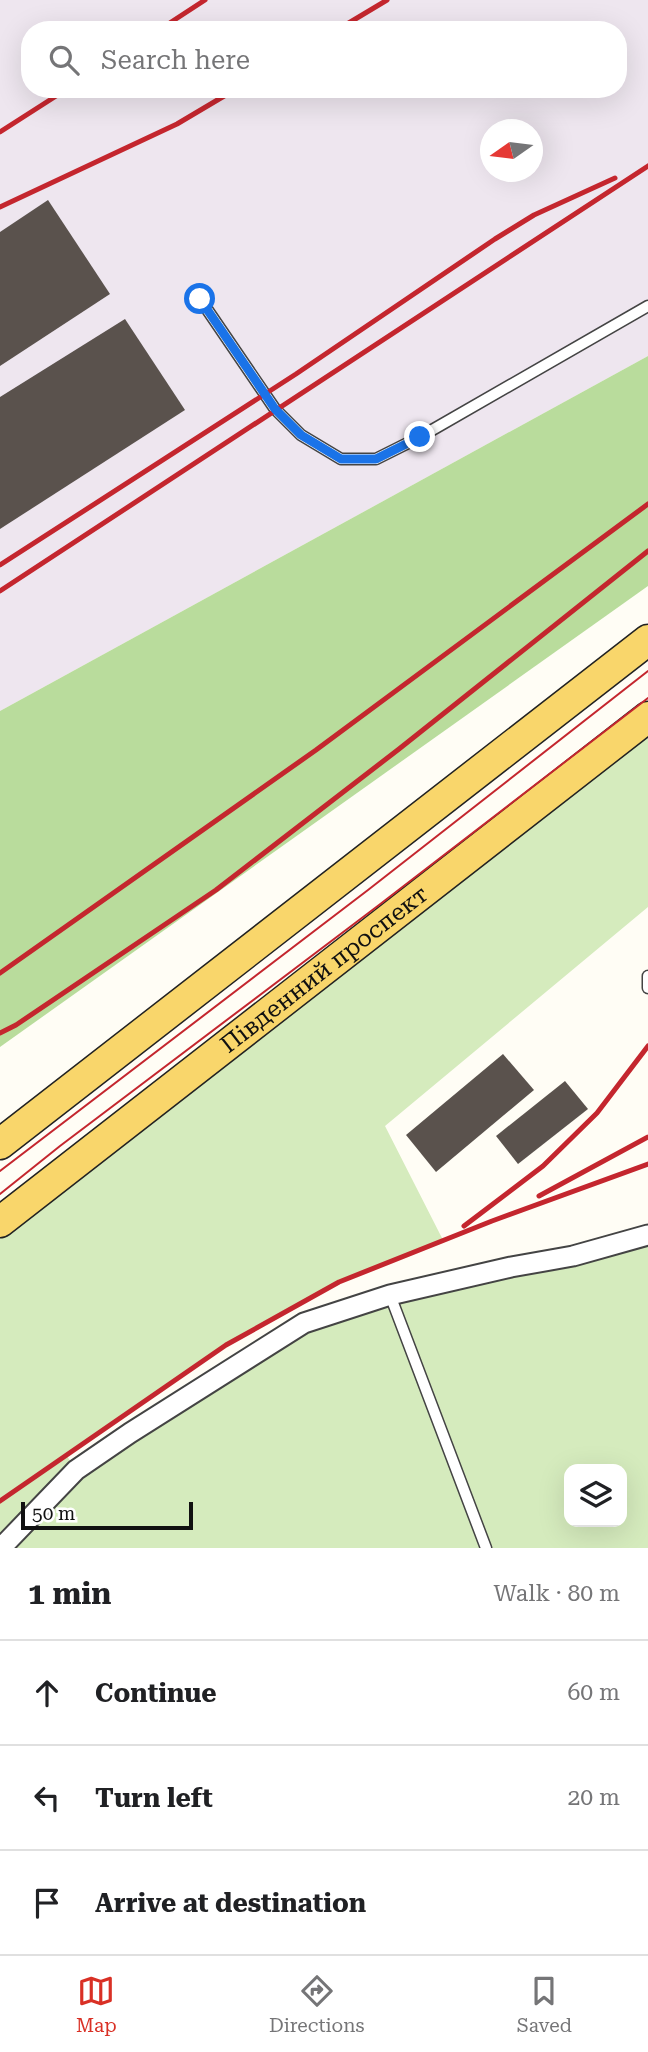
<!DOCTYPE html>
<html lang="en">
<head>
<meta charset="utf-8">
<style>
  :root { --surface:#fff; --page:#f6f6f6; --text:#202124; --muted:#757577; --line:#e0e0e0; --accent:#d93025 }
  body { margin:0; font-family:"Roboto Serif",serif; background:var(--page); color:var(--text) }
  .controls { position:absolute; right:21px; bottom:21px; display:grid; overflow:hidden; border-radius:14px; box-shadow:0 7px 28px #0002 }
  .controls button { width:63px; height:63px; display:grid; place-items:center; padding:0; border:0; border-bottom:2px solid var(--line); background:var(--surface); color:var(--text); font:35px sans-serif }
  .compass { position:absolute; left:480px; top:119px; width:63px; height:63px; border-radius:50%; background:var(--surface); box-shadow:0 7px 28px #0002; rotate:256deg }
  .scale { position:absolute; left:21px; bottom:18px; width:172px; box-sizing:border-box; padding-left:7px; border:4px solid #111; border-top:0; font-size:19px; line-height:24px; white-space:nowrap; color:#111; -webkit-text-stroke:5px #fff; paint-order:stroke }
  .stop { position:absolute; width:21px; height:21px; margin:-16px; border:5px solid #1a73e8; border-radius:50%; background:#fff }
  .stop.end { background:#1a73e8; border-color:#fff; box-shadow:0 2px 7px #0008 }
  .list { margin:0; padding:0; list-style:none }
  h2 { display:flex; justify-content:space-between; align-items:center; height:91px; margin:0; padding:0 28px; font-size:30px }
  h2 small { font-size:23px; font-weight:400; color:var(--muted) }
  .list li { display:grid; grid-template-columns:46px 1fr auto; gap:21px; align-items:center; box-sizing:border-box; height:105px; padding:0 28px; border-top:2px solid var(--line) }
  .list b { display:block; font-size:26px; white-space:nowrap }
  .list em { font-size:23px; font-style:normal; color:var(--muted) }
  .icon { flex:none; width:38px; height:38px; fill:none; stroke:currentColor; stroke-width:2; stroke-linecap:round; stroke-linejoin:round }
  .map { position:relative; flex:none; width:648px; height:1548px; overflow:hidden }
  .search { position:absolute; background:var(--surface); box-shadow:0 7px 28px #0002; left:21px; right:21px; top:21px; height:77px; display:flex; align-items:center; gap:18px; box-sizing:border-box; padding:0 24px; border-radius:28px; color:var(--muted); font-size:26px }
  .sheet { height:406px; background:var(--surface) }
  nav { display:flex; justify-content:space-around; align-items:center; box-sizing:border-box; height:98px; border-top:2px solid var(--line); background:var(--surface); font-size:19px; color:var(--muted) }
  nav a { display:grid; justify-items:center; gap:4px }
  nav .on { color:var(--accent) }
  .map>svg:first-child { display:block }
  .industrial { fill:#eee6ef; fill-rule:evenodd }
  .green { fill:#d5ebbd; fill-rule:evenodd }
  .forest { fill:#b9dc9c }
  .building { fill:#5a524d }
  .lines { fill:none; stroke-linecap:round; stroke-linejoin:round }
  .service-casing { stroke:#444; stroke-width:13 }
  .minor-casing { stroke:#444; stroke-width:23 }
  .primary-casing { stroke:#222; stroke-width:33 }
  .service { stroke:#fff; stroke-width:10 }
  .minor { stroke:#fff; stroke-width:19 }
  .primary { stroke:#f9d66b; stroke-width:30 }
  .tram { stroke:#c4262e; stroke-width:2 }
  .rail { stroke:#c4262e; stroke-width:5 }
  .route { stroke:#1a73e8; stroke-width:9 }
  .labels { text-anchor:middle; stroke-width:7; stroke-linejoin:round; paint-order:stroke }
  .street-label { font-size:24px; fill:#111; stroke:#fff }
</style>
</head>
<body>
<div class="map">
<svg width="648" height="1548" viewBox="0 0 648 1548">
  <rect width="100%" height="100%" fill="#fffdf5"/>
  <path class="industrial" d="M0,0H648V356L0,711ZM30,30H618V89H30ZM490,130H532V172H490Z"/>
  <path class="green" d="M648,717V907L385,1126L443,1240C389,1262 335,1283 283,1311C207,1353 138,1407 67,1456L76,1470L304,1323L648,1235V1548H0V1222ZM569,1469H622V1522H569Z"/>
  <path class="forest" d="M648,356V586L0,1047V711Z"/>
  <g class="building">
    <path d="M48,200L110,294L0,366V232Z"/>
    <path d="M125,319L185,410L0,529V397Z"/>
    <path d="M503,1054L534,1090L436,1172L406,1135Z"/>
    <path d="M565,1081L588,1109L518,1164L496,1136Z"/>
  </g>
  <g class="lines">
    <g class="service-casing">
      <g id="service">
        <path d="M200,299L275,409L301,435L341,459H376L420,437L648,306"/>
        <path d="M648,976V988"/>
        <path d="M390,1295L486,1548"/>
      </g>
    </g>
    <g class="minor-casing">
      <path id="minor" d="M1,1548L76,1470L130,1433L304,1323L390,1295L511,1267L573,1256L648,1235"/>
    </g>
    <g class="primary-casing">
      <g id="primary">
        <path d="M0,1144L648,640"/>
        <path id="s1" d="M0,1222L648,717"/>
      </g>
    </g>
    <use href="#service" class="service"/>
    <use href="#minor" class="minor"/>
    <use href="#primary" class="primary"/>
    <g class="tram">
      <path d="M0,1171L368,890L648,671"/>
      <path d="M0,1194L60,1146L379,905L648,698"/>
    </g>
    <g class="rail">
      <path d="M159,30L205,0"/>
      <path d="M337,30L387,0"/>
      <path d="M0,132L67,89"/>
      <path d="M0,207L177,124L236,89"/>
      <path d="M0,565L296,374L495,239L534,215L615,178"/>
      <path d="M0,591L648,166"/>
      <path d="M0,973L316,750L648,504"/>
      <path d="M0,1033L16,1025L216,890L399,749L648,551"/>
      <path d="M539,1196L648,1137"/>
      <path d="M464,1226L543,1166L597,1113L648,1046"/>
      <path d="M0,1501L226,1345L339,1282L492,1221L648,1164"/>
    </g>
  </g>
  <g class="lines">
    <path class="route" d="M200,299L275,409L301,435L341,459H376L420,437"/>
  </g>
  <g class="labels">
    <g class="street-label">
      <text dy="8" stroke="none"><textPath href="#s1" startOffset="411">Південний проспект</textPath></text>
    </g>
  </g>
</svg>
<div class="controls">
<button><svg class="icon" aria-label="layers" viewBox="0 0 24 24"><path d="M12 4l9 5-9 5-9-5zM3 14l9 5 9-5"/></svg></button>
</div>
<svg class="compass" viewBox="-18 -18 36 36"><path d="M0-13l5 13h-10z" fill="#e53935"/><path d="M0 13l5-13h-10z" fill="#757577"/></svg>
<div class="scale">50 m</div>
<div class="stop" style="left:200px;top:299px"></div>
<div class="stop end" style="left:420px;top:437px"></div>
<div class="search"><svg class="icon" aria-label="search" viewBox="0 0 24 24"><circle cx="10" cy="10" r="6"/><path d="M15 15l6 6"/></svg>Search here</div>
</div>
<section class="sheet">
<h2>1 min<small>Walk · 80 m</small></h2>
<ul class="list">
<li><svg class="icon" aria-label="ahead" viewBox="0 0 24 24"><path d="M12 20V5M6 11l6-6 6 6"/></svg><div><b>Continue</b></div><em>60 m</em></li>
<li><svg class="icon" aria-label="left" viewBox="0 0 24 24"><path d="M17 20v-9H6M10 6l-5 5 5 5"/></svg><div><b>Turn left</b></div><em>20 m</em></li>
<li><svg class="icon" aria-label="arrive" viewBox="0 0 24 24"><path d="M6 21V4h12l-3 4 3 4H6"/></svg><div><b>Arrive at destination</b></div></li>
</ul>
</section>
<nav>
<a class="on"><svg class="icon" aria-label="map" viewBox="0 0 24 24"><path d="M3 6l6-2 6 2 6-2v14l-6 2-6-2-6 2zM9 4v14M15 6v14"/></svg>Map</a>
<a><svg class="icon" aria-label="directions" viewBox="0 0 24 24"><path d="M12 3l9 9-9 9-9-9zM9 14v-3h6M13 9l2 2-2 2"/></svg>Directions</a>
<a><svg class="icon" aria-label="saved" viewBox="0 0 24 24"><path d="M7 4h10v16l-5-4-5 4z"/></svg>Saved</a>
</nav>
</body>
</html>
